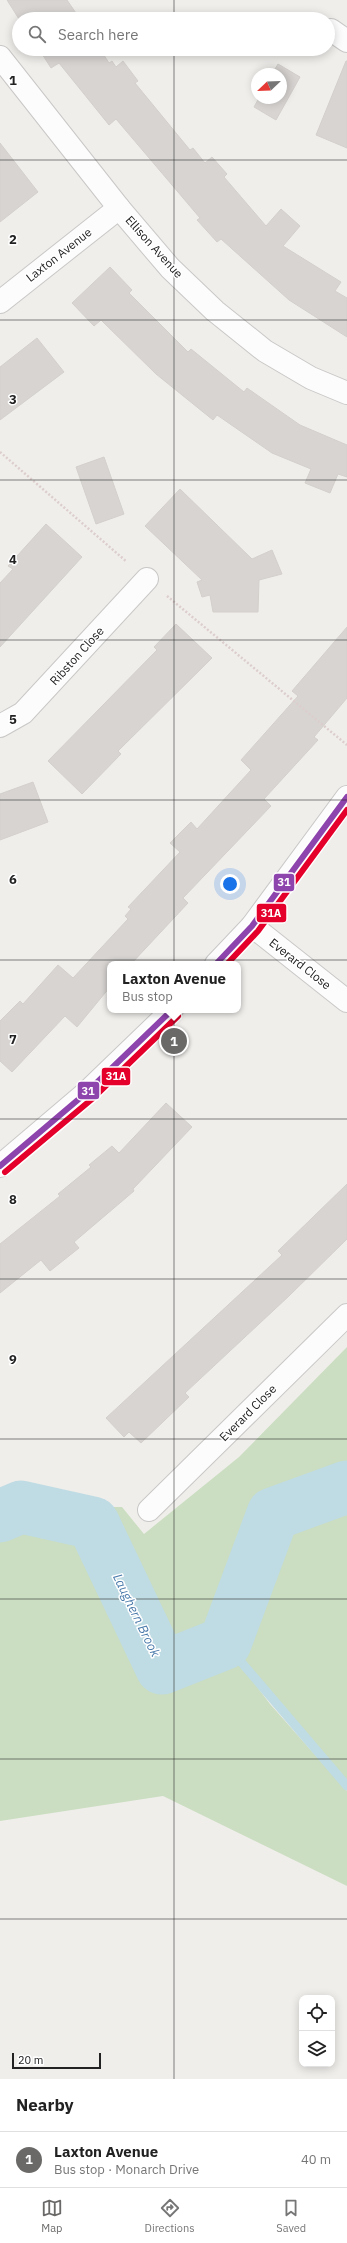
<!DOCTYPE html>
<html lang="en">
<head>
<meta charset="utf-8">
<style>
  :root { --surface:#fff; --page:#f2f2f2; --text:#222; --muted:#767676; --line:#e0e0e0; --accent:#6a6968 }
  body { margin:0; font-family:"IBM Plex Sans",sans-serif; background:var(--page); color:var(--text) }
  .controls { position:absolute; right:12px; bottom:12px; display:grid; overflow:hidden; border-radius:8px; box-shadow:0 2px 10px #0003 }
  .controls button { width:36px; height:36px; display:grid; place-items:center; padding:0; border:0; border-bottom:1px solid var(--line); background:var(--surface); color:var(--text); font:20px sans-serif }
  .compass { position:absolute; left:251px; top:68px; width:36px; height:36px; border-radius:50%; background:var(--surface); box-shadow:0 2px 10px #0003; rotate:247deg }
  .scale { position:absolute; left:12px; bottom:10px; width:89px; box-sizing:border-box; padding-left:4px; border:2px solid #222; border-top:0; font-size:11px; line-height:14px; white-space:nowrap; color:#222; -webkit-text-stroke:3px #fff; paint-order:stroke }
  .you { position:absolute; left:230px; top:884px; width:14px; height:14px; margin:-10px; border:3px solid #fff; border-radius:50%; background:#1a73e8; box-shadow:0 0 0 6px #1a73e833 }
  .badge { display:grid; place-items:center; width:26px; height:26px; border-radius:50%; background:var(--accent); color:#fff; font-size:13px; font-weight:700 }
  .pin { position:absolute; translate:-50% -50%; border:2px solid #fff; box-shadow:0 1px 4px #0006 }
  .popup { position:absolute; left:107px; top:961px; width:134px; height:52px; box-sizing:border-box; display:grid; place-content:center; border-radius:8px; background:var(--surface); filter:drop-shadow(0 1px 3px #0005); font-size:13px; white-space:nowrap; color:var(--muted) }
  .popup b { font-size:15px; color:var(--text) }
  .popup::after { content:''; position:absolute; left:50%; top:100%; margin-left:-8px; border:8px solid transparent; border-top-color:var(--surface) }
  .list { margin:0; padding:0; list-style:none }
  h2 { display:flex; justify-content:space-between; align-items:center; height:52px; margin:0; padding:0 16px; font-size:17px }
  h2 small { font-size:13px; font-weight:400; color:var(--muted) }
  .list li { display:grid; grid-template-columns:26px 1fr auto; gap:12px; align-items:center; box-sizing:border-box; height:56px; padding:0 16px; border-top:1px solid var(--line) }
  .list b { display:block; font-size:15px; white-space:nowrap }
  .list p { margin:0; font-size:13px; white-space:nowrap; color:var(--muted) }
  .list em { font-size:13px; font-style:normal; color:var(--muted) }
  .icon { flex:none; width:22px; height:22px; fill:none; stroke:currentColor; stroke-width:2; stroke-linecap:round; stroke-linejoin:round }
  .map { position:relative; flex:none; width:347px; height:2079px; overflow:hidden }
  .search { position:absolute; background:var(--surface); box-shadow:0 2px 10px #0003; left:12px; right:12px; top:12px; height:44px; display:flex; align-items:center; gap:10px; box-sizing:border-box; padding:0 14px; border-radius:22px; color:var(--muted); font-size:15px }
  .sheet { height:108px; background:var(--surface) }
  nav { display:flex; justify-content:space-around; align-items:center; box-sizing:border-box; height:56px; border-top:1px solid var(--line); background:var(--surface); font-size:11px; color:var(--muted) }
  nav a { display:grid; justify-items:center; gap:2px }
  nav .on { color:var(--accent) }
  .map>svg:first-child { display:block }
  .forest { fill:#cbdec1 }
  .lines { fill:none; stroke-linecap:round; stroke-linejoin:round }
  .stream { stroke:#bfdbe3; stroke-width:9 }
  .river { stroke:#bfdbe3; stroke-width:53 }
  .building { fill:#d7d4d2; stroke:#d3d0cc }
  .street-casing { stroke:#c9c8c7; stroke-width:24 }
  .path { stroke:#dccecd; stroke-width:2.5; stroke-dasharray:2 2; stroke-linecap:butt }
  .street { stroke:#fdfcfc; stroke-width:22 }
  .bus-1-casing { stroke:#fff; stroke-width:9 }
  .bus-2-casing { stroke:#fff; stroke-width:9 }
  .bus-1 { stroke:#8e44ad; stroke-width:6 }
  .bus-2 { stroke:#e4002b; stroke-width:6 }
  .grid { fill:none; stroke:#222; stroke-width:1; stroke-opacity:0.55 }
  .labels { text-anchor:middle; stroke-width:3; stroke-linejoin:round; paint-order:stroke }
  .street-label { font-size:12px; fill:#222; stroke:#fff }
  .water-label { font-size:13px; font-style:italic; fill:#4a7aab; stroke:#fff }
  .grid-label { font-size:13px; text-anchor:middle; font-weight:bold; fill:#222; stroke:#fff; stroke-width:3; stroke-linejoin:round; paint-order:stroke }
  .line-badge { stroke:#fff; stroke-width:1.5 }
  .badge-label { font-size:11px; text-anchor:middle; font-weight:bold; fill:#fff }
</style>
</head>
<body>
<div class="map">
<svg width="347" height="2079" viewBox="0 0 347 2079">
  <rect width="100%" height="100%" fill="#f0eeeb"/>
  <path class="forest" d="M347,1347V1786L228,1648L270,1704L347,1791V1886L163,1796L0,1821V1516L21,1507H122L144,1534L239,1457Z"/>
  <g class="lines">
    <path class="stream" d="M225,1643L347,1786"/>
    <path class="river" d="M0,1516L21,1507L93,1523L162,1668L225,1643L273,1514L347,1487"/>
  </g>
  <g class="building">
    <path d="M7,0H67L80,19H19Z"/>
    <path d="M39,49H100L109,63L112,61L116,67L123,61L138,81L135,83L190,150L193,148L205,163L212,157L227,174L224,177L266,226L281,209L300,226L283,246L341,282L335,291L347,298V337L289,300L221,239L217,242L197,220L200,218L116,119L109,125L59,63L51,68Z"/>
    <path d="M346,61H347V148L316,135Z"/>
    <path d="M278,64L300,77L276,120L254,107L259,98H281V74H272Z"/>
    <path d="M0,143L38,192L0,222Z"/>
    <path d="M110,267L132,290L129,293L188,352L191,349L244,392L247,388L300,425L347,445V477L338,474L330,493L305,483L311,469L272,453L217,415L213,420L156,374L101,320L94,326L72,303Z"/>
    <path d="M37,338L64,372L0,420V367Z"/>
    <path d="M104,457L124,514L96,524L76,467Z"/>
    <path d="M180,489L252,559L272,550L282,574L259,580L258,612H213L210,595L202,597L197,582L202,580L145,526Z"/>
    <path d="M46,524L82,557L0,647V583L13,569L8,566Z"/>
    <path d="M176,624L212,658L118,751L121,754L82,794L48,761L157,650L154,647Z"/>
    <path d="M347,627V698L314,737L318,740L264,799L271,806L183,898L188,903L131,964H110V987L77,1027L65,1016L12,1072L0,1061V1021L20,1001L23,1004L58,965L73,978L128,919L125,916L131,909L128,907L180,852L170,843L191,822L197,829L251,770L241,760L298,696L292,691Z"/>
    <path d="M33,782L48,822L0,840V794Z"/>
    <path d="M166,1103L192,1127L133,1189L134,1191L74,1242L79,1248L50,1271L41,1260L0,1293V1244L60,1196L58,1194L91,1167L89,1165L112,1146L119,1153Z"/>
    <path d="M347,1184V1239L289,1296L185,1393L189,1397L141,1443L129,1432L124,1437L106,1418L282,1255L278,1251Z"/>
  </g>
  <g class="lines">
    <g class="street-casing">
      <g id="street">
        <path d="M331,30L347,41"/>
        <path d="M0,57L119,208L170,268L215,311L265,351L311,378L347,393"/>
        <path d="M0,302L119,208"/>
        <path d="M0,726L23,713L147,579"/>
        <path d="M252,926L347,1001"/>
        <path d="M216,964L252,926L347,797"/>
        <path d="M0,1166L86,1093L172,1010"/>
        <path d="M149,1510L347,1315"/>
      </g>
    </g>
    <g class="path">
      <path d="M0,452L127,562"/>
      <path d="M167,596L347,745"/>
    </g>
    <use href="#street" class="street"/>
    <g class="bus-1-casing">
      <g id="bus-1">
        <path d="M216,964L252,926L347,797"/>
        <path d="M0,1166L86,1093L172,1010"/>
      </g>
    </g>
    <g class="bus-2-casing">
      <g id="bus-2">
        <path d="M227,964L258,931L347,810"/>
        <path d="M5,1172L92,1099L178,1016"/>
      </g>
    </g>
    <use href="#bus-1" class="bus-1"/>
    <use href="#bus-2" class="bus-2"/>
  </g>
  <path class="grid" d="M174,0V19M174,49V2079M0,160H347M0,320H347M0,480H347M0,640H347M0,800H347M0,960H347M0,1119H347M0,1279H347M0,1439H347M0,1599H347M0,1759H347M0,1919H347"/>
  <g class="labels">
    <g class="street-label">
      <text transform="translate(154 247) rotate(48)" y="4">Ellison Avenue</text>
      <text transform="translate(59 255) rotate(-38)" y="4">Laxton Avenue</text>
      <text transform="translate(77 656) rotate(-48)" y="4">Ribston Close</text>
      <text transform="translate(300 964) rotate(38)" y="4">Everard Close</text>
      <text transform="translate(248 1413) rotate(-45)" y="4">Everard Close</text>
    </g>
    <g class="water-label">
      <text transform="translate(137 1615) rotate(64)" y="5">Laughern Brook</text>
    </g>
  </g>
  <g class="grid-label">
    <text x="13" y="85">1</text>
    <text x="13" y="244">2</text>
    <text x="13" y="404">3</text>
    <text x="13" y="564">4</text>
    <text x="13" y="724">5</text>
    <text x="13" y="884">6</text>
    <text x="13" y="1044">7</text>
    <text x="13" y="1204">8</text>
    <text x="13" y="1364">9</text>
  </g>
  <g class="line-badge">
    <rect x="273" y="873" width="22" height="19" rx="4" fill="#8e44ad"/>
    <rect x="256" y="903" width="31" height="20" rx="4" fill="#e4002b"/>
    <rect x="101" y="1067" width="30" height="19" rx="4" fill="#e4002b"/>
    <rect x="77" y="1081" width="23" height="19" rx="4" fill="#8e44ad"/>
  </g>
  <g class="badge-label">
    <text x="284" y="886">31</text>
    <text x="271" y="917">31A</text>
    <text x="116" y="1080">31A</text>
    <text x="88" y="1095">31</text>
  </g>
</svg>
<div class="controls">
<button><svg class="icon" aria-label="locate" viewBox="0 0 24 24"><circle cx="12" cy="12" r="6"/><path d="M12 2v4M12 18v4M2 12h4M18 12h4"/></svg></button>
<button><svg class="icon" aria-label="layers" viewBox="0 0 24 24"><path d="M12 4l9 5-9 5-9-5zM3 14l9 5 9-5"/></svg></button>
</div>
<svg class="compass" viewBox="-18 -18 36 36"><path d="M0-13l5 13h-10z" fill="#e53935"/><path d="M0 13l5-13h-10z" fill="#767676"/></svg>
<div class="scale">20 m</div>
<div class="you"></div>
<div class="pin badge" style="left:174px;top:1041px">1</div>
<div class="popup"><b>Laxton Avenue</b>Bus stop</div>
<div class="search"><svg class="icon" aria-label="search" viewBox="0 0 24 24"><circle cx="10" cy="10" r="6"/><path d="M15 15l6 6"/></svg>Search here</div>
</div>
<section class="sheet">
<h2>Nearby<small></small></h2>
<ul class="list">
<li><span class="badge">1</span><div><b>Laxton Avenue</b><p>Bus stop · Monarch Drive</p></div><em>40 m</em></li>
</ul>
</section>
<nav>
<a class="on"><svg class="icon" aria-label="map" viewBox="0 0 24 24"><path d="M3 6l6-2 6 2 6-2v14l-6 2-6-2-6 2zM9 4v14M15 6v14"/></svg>Map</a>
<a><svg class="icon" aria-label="directions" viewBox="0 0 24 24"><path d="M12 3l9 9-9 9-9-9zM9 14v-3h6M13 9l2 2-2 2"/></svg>Directions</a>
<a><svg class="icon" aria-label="saved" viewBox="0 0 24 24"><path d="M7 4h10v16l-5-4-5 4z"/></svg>Saved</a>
</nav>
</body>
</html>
